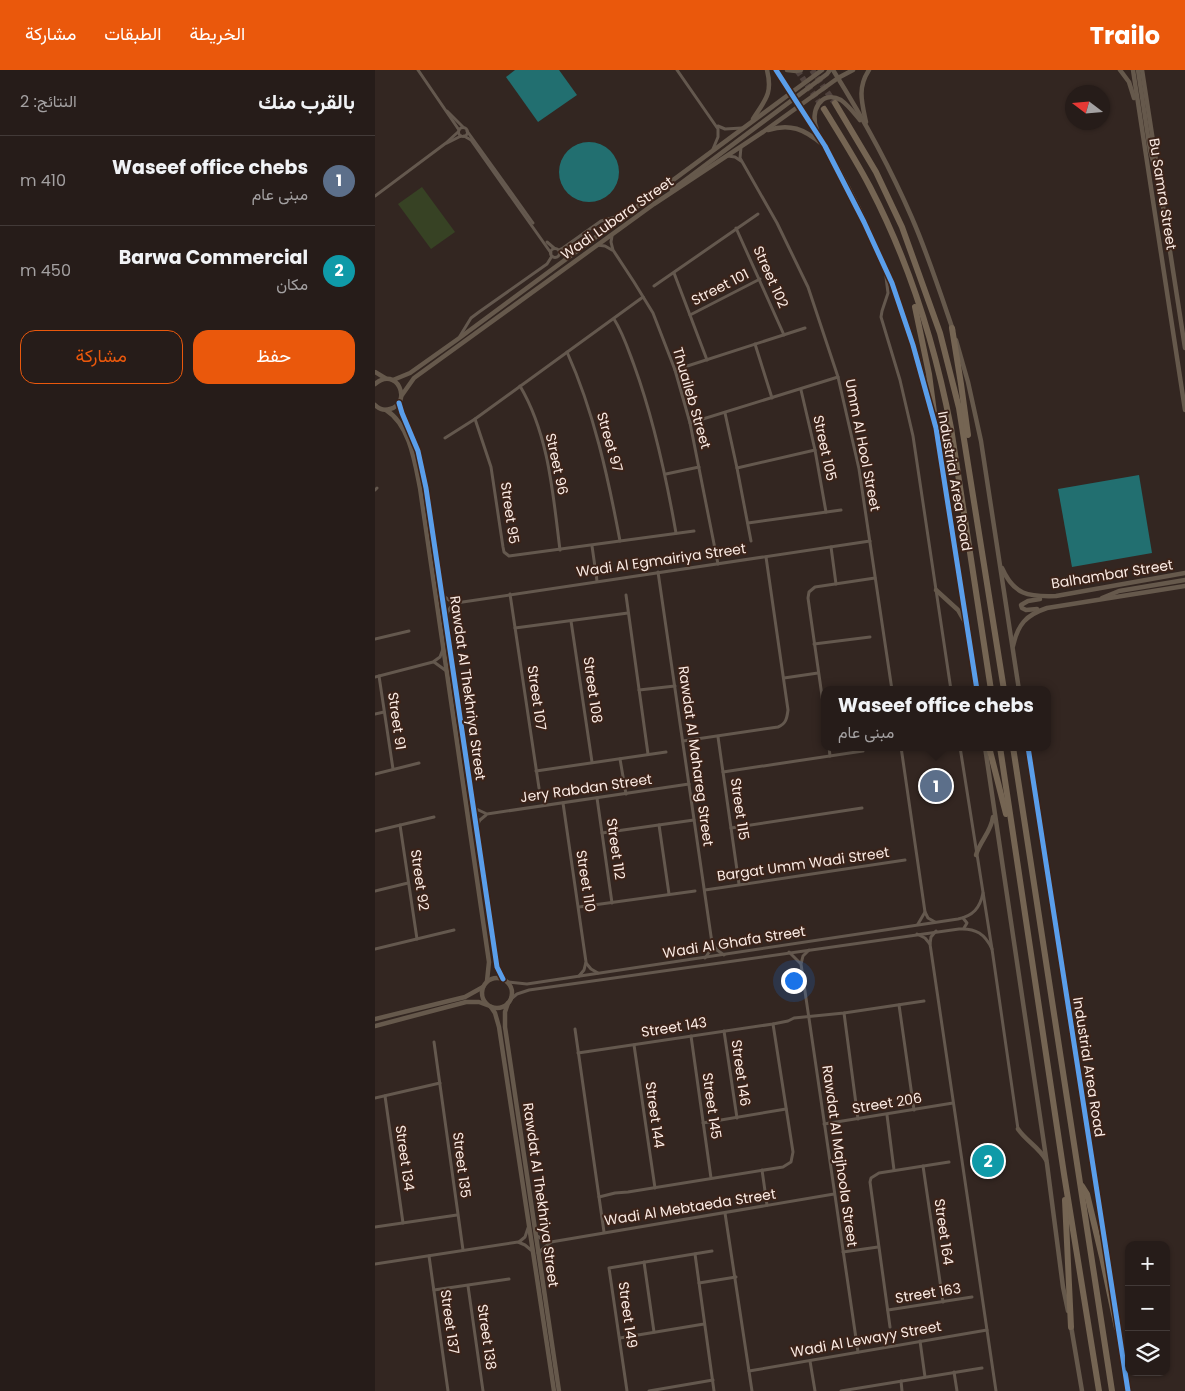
<!DOCTYPE html>
<html lang="ar">
<head>
<meta charset="utf-8">
<style>
  :root { --surface:#261c19; --page:#322926; --text:#f1f3f6; --muted:#a4a1a2; --line:#423a38; --accent:#ea580c }
  body { margin:0; font-family:Poppins,Vazirmatn,sans-serif; background:var(--page); color:var(--text); direction:rtl }
  .controls { position:absolute; right:15px; bottom:15px; display:grid; overflow:hidden; border-radius:10px; box-shadow:0 1px 4px #0004 }
  .controls button { width:45px; height:45px; display:grid; place-items:center; padding:0; border:0; border-bottom:1px solid var(--line); background:var(--surface); color:var(--text); font:25px sans-serif }
  .compass { position:absolute; left:690px; top:15px; width:45px; height:45px; border-radius:50%; background:var(--surface); box-shadow:0 1px 4px #0004; rotate:286deg }
  .you { position:absolute; left:418px; top:910px; width:18px; height:18px; margin:-12px; border:4px solid #fff; border-radius:50%; background:#1a73e8; box-shadow:0 0 0 8px #1a73e833 }
  .badge { display:grid; place-items:center; width:32px; height:32px; border-radius:50%; background:var(--accent); color:#fff; font-size:16px; font-weight:700 }
  .pin { position:absolute; translate:-50% -50%; border:2px solid #fff; box-shadow:0 1px 5px #0006 }
  .popup { position:absolute; left:446px; top:616px; width:230px; height:65px; box-sizing:border-box; display:grid; place-content:center; border-radius:10px; background:var(--surface); filter:drop-shadow(0 1px 4px #0005); font-size:16px; white-space:nowrap; color:var(--muted) }
  .popup b { font-size:19px; color:var(--text) }
  .popup::after { content:''; position:absolute; left:50%; top:100%; margin-left:-10px; border:10px solid transparent; border-top-color:var(--surface) }
  .list { margin:0; padding:0; list-style:none }
  h2 { display:flex; justify-content:space-between; align-items:center; height:65px; margin:0; padding:0 20px; font-size:21px }
  h2 small { font-size:16px; font-weight:400; color:var(--muted) }
  .list li { display:grid; grid-template-columns:32px 1fr auto; gap:15px; align-items:center; box-sizing:border-box; height:90px; padding:0 20px; border-top:1px solid var(--line) }
  .list b { display:block; font-size:19px; white-space:nowrap }
  .list p { margin:0; font-size:16px; white-space:nowrap; color:var(--muted) }
  .list em { font-size:16px; font-style:normal; color:var(--muted) }
  .actions { display:flex; gap:10px; padding:15px 20px }
  .actions a { flex:1; padding:11px 0; border:1px solid var(--accent); border-radius:15px; text-align:center; font-size:18px; color:var(--accent) }
  .actions .main { background:var(--accent); color:#fff }
  .icon { flex:none; width:28px; height:28px; fill:none; stroke:currentColor; stroke-width:2; stroke-linecap:round; stroke-linejoin:round }
  .map { position:relative; flex:none; width:810px; height:1321px; overflow:hidden; direction:ltr }
  header { display:flex; align-items:center; gap:30px; box-sizing:border-box; height:70px; padding:0 25px; background:var(--accent); color:#fff }
  header strong { font-size:24px }
  nav { display:flex; gap:28px; margin-inline-start:auto; font-size:18px }
  main { display:flex }
  aside { flex:1; background:var(--surface) }
  .map>svg:first-child { display:block }
  .garden { fill:#374224 }
  .water { fill:#226f70 }
  .lines { fill:none; stroke-linecap:round; stroke-linejoin:round }
  .highway-tunnel { stroke:#51433e; stroke-width:6; stroke-dasharray:6 3; stroke-linecap:butt }
  .street { stroke:#64584e; stroke-width:3 }
  .secondary { stroke:#66594c; stroke-width:4.5 }
  .highway { stroke:#756553; stroke-width:6 }
  .cycleway-casing { stroke:#3b2319; stroke-width:8 }
  .cycleway { stroke:#5a9eea; stroke-width:5 }
  .labels { text-anchor:middle; stroke-width:4; stroke-linejoin:round; paint-order:stroke }
  .street-label { font-size:14px; fill:#faeae3; stroke:#3b2319 }
</style>
</head>
<body>
<header>
<strong>Trailo</strong>
<nav><a>الخريطة</a><a>الطبقات</a><a>مشاركة</a></nav>
</header>
<main>
<div class="map">
<svg width="810" height="1321" viewBox="0 0 810 1321">
  <rect width="100%" height="100%" fill="#332621"/>
  <path class="garden" d="M47,117L80,162L56,179L23,134Z"/>
  <g class="water">
    <path d="M140,0H184L202,25L163,52L131,7Z"/>
    <circle cx="214" cy="102" r="30"/>
    <path d="M764,405L777,483L697,497L683,419Z"/>
  </g>
  <g class="lines">
    <g class="highway-tunnel">
      <path d="M422,0L449,39"/>
      <path d="M437,0L459,32"/>
    </g>
    <g class="street">
      <path d="M43,0L84,60"/>
      <path d="M302,0L343,59V67L338,79"/>
      <path d="M72,41L88,57"/>
      <path d="M343,56L350,59L367,58"/>
      <circle cx="88" cy="62" r="4.5"/>
      <path d="M92,61L158,153"/>
      <path d="M89,66L96,70L176,183"/>
      <path d="M72,73L86,66"/>
      <path d="M366,77L365,88L402,153L433,217L463,307L484,399L517,620"/>
      <path d="M353,86L360,87L366,91"/>
      <path d="M0,126L71,73L83,62"/>
      <path d="M361,158L409,265"/>
      <path d="M237,166L236,172L238,180L259,212L278,243L300,300L315,353L343,494"/>
      <path d="M172,172L179,178"/>
      <path d="M222,175L230,176L237,180"/>
      <circle cx="180" cy="183" r="4.5"/>
      <path d="M184,180L188,178L226,151L248,145"/>
      <path d="M510,199L513,223L507,241L506,247L525,310L538,366L576,620"/>
      <path d="M299,203L332,290"/>
      <path d="M279,216L383,144"/>
      <path d="M315,245L385,209"/>
      <path d="M239,249C248,263 253,279 259,295C279,350 291,406 301,463"/>
      <path d="M85,266L96,248L104,242L172,194L177,186"/>
      <path d="M380,274L397,328"/>
      <path d="M192,282C219,342 233,407 245,471"/>
      <path d="M300,300L430,258"/>
      <path d="M145,316C174,365 178,425 185,480"/>
      <path d="M426,320L440,380L451,442"/>
      <path d="M350,343L362,398L376,471"/>
      <path d="M100,349L116,397L128,477L129,482L134,486L319,461"/>
      <path d="M315,353L463,307"/>
      <path d="M70,368L100,349L268,227"/>
      <path d="M362,398L440,380"/>
      <path d="M291,404L324,397"/>
      <path d="M0,420L2,418"/>
      <path d="M373,453L466,440"/>
      <path d="M217,476L222,511"/>
      <path d="M456,477L461,514"/>
      <path d="M283,502L337,873L342,880L349,885"/>
      <path d="M135,524L164,718"/>
      <path d="M67,525L74,530L81,533"/>
      <path d="M251,525L273,684"/>
      <path d="M71,545L75,538L81,533L495,471"/>
      <path d="M196,551L217,692"/>
      <path d="M140,558L253,543"/>
      <path d="M0,569L34,561"/>
      <path d="M439,574L495,567"/>
      <path d="M59,592L70,600"/>
      <path d="M4,606L18,699"/>
      <path d="M0,607L58,592L65,587L68,579"/>
      <path d="M409,608L443,603"/>
      <path d="M264,620L300,616"/>
      <path d="M0,644L9,642"/>
      <path d="M450,647L433,528L434,522L440,517L500,508"/>
      <path d="M343,667L364,814"/>
      <path d="M308,671L403,657C411,654 412,648 413,640L391,487"/>
      <path d="M454,677L455,686"/>
      <path d="M526,677L550,842L553,848L560,852"/>
      <path d="M585,677L617,879L643,1059"/>
      <path d="M245,689L251,724"/>
      <path d="M161,701L291,682"/>
      <path d="M348,702L488,681"/>
      <path d="M0,704L44,693"/>
      <path d="M222,728L237,833"/>
      <path d="M188,733L211,892L209,900L204,906"/>
      <path d="M99,738L112,744L314,714"/>
      <path d="M25,755L42,869"/>
      <path d="M284,755L294,824"/>
      <path d="M101,757L105,750L111,745"/>
      <path d="M356,758L487,738"/>
      <path d="M0,761L59,747"/>
      <path d="M227,763L319,750"/>
      <path d="M330,820L530,790"/>
      <path d="M0,821L33,813"/>
      <path d="M204,837L320,821"/>
      <path d="M588,848L592,853L589,858"/>
      <path d="M543,854L550,842"/>
      <path d="M561,861L556,867L555,874L621,1321"/>
      <path d="M542,864L550,868L555,874"/>
      <path d="M0,879L79,860"/>
      <path d="M434,880L428,886L426,894L483,1282"/>
      <path d="M414,882L425,893"/>
      <path d="M330,888L335,881L337,874"/>
      <path d="M211,893L216,899L223,903"/>
      <path d="M133,912L152,914L583,849C598,846 605,838 608,823"/>
      <path d="M136,929L142,924L154,920L584,859C601,858 610,864 617,879"/>
      <path d="M524,935L539,1040"/>
      <path d="M469,943L483,1049"/>
      <path d="M200,959L229,1162"/>
      <path d="M349,961L362,1048"/>
      <path d="M316,966L336,1108"/>
      <path d="M59,972L88,1180"/>
      <path d="M259,975L280,1118"/>
      <path d="M203,983L398,954L413,951L419,948L469,943L549,931"/>
      <path d="M10,1026L28,1153"/>
      <path d="M0,1028L65,1013"/>
      <path d="M512,1045L519,1100"/>
      <path d="M328,1053L411,1039"/>
      <path d="M449,1054L578,1033"/>
      <path d="M548,1096L568,1232"/>
      <path d="M387,1100L392,1135"/>
      <path d="M224,1127L240,1123L253,1122L408,1097L416,1092L418,1082L398,954"/>
      <path d="M350,1143L377,1321"/>
      <path d="M0,1157L82,1145"/>
      <path d="M161,1165L168,1170L175,1172"/>
      <path d="M144,1172L150,1167L153,1158"/>
      <path d="M468,1182L503,1177"/>
      <path d="M163,1183L176,1172L459,1124"/>
      <path d="M320,1184L339,1321"/>
      <path d="M54,1186L73,1321"/>
      <path d="M269,1192L279,1262"/>
      <path d="M0,1194L143,1172L150,1175L156,1180"/>
      <path d="M324,1213L361,1207"/>
      <path d="M93,1216L108,1321"/>
      <path d="M59,1220L134,1209"/>
      <path d="M513,1240L597,1227"/>
      <path d="M515,1257L495,1112L496,1108L504,1103L574,1092"/>
      <path d="M245,1268L329,1254"/>
      <path d="M545,1271L550,1307"/>
      <path d="M435,1291L440,1321"/>
      <path d="M374,1301L612,1260"/>
      <path d="M579,1302L582,1321"/>
      <path d="M526,1311L527,1321"/>
      <path d="M252,1321L234,1198L337,1181"/>
      <path d="M274,1321L338,1310"/>
      <path d="M466,1321L607,1298"/>
    </g>
    <g class="secondary">
      <path d="M401,0C472,99 526,214 555,332"/>
      <path d="M412,0L421,1L426,0"/>
      <path d="M458,0C488,48 515,97 537,148C553,185 565,222 578,260"/>
      <path d="M745,0L754,12L759,28"/>
      <path d="M758,0L810,340"/>
      <path d="M763,0L775,80L779,95"/>
      <path d="M767,0L810,278"/>
      <path d="M378,49C390,30 398,24 392,0"/>
      <path d="M491,52C487,33 482,18 494,0"/>
      <path d="M393,60C415,53 429,59 447,74"/>
      <path d="M442,60C434,42 446,19 466,30C473,35 479,43 485,50"/>
      <path d="M297,120L452,4L455,0"/>
      <path d="M581,270L593,312L606,371L644,620"/>
      <path d="M0,302L10,308"/>
      <path d="M18,310L35,303L83,269L447,0"/>
      <path d="M0,314C22,295 38,333 15,339C9,341 4,339 0,335"/>
      <path d="M27,325L39,308L279,134L388,62L463,8L478,0"/>
      <path d="M24,333L27,343L43,381L51,418L122,897L128,909"/>
      <path d="M11,340C35,355 40,393 45,418L114,892L112,911"/>
      <path d="M561,357L602,620"/>
      <path d="M627,498C639,525 653,527 681,526L810,503"/>
      <path d="M561,520L583,540L591,554"/>
      <path d="M727,528L744,521L810,510"/>
      <path d="M662,539L651,540L647,538L646,535L653,531L665,529"/>
      <path d="M638,576C643,554 651,545 672,538L810,516"/>
      <path d="M610,677L672,1094L688,1217L693,1241"/>
      <path d="M653,677L738,1224"/>
      <path d="M601,785C605,771 616,762 618,747"/>
      <circle cx="122" cy="923" r="15"/>
      <path d="M133,933L130,942V957L184,1321"/>
      <path d="M116,937L120,943L124,957L179,1321"/>
      <path d="M0,949L90,927L108,917"/>
      <path d="M0,956L91,932H104L112,935"/>
      <path d="M643,1059C651,1071 664,1077 671,1090"/>
      <path d="M696,1256L707,1321"/>
      <path d="M742,1257L753,1321"/>
    </g>
    <g class="highway">
      <path d="M460,33L501,102L527,157L565,263L584,338L629,620"/>
      <path d="M449,39C465,65 481,90 495,117C534,192 560,275 576,358L616,620"/>
      <path d="M540,237L554,304L561,358"/>
      <path d="M577,258L586,314L593,365"/>
      <path d="M614,677L631,744"/>
      <path d="M625,677L689,1104L724,1321"/>
      <path d="M638,677L737,1321"/>
      <path d="M707,1116L712,1124L727,1187L742,1258"/>
      <path d="M690,1130L696,1257"/>
    </g>
    <g class="cycleway-casing">
      <g id="cycleway">
        <path d="M401,0L450,76L489,152L517,213L538,275L561,358L602,620"/>
        <path d="M24,333L27,343L43,381L51,418L122,897L128,909"/>
        <path d="M653,677L753,1321"/>
      </g>
    </g>
    <use href="#cycleway" class="cycleway"/>
  </g>
  <g class="labels">
    <g class="street-label">
      <text transform="translate(788 124) rotate(81)" y="5">Bu Samra Street</text>
      <text transform="translate(242 148) rotate(-35)" y="5">Wadi Lubara Street</text>
      <text transform="translate(396 207) rotate(66)" y="5">Street 102</text>
      <text transform="translate(345 217) rotate(-27)" y="5">Street 101</text>
      <text transform="translate(317 328) rotate(74)" y="5">Thuaileb Street</text>
      <text transform="translate(235 372) rotate(74)" y="5">Street 97</text>
      <text transform="translate(488 375) rotate(79)" y="5">Umm Al Hool Street</text>
      <text transform="translate(450 378) rotate(78)" y="5">Street 105</text>
      <text transform="translate(182 394) rotate(78)" y="5">Street 96</text>
      <text transform="translate(580 411) rotate(80)" y="5">Industrial Area Road</text>
      <text transform="translate(135 443) rotate(82)" y="5">Street 95</text>
      <text transform="translate(286 490) rotate(-8)" y="5">Wadi Al Egmairiya Street</text>
      <text transform="translate(737 504) rotate(-9)" y="5">Balhambar Street</text>
      <text transform="translate(93 618) rotate(82)" y="5">Rawdat Al Thekhriya Street</text>
      <text transform="translate(218 620) rotate(82)" y="5">Street 108</text>
      <text transform="translate(162 628) rotate(82)" y="5">Street 107</text>
      <text transform="translate(22 651) rotate(82)" y="5">Street 91</text>
      <text transform="translate(321 686) rotate(82)" y="5">Rawdat Al Mahareg Street</text>
      <text transform="translate(211 718) rotate(-8)" y="5">Jery Rabdan Street</text>
      <text transform="translate(365 739) rotate(82)" y="5">Street 115</text>
      <text transform="translate(241 779) rotate(82)" y="5">Street 112</text>
      <text transform="translate(428 794) rotate(-8)" y="5">Bargat Umm Wadi Street</text>
      <text transform="translate(45 810) rotate(82)" y="5">Street 92</text>
      <text transform="translate(211 811) rotate(81)" y="5">Street 110</text>
      <text transform="translate(359 872) rotate(-9)" y="5">Wadi Al Ghafa Street</text>
      <text transform="translate(299 957) rotate(-9)" y="5">Street 143</text>
      <text transform="translate(714 997) rotate(81)" y="5">Industrial Area Road</text>
      <text transform="translate(366 1003) rotate(82)" y="5">Street 146</text>
      <text transform="translate(512 1033) rotate(-9)" y="5">Street 206</text>
      <text transform="translate(337 1036) rotate(82)" y="5">Street 145</text>
      <text transform="translate(280 1045) rotate(82)" y="5">Street 144</text>
      <text transform="translate(465 1086) rotate(82)" y="5">Rawdat Al Majhoola Street</text>
      <text transform="translate(30 1088) rotate(82)" y="5">Street 134</text>
      <text transform="translate(87 1095) rotate(83)" y="5">Street 135</text>
      <text transform="translate(166 1125) rotate(82)" y="5">Rawdat Al Thekhriya Street</text>
      <text transform="translate(315 1137) rotate(-9)" y="5">Wadi Al Mebtaeda Street</text>
      <text transform="translate(569 1162) rotate(82)" y="5">Street 164</text>
      <text transform="translate(553 1223) rotate(-9)" y="5">Street 163</text>
      <text transform="translate(253 1245) rotate(82)" y="5">Street 149</text>
      <text transform="translate(75 1252) rotate(82)" y="5">Street 137</text>
      <text transform="translate(112 1267) rotate(82)" y="5">Street 138</text>
      <text transform="translate(491 1269) rotate(-10)" y="5">Wadi Al Lewayy Street</text>
    </g>
  </g>
</svg>
<div class="controls">
<button>+</button>
<button>−</button>
<button><svg class="icon" aria-label="layers" viewBox="0 0 24 24"><path d="M12 4l9 5-9 5-9-5zM3 14l9 5 9-5"/></svg></button>
</div>
<svg class="compass" viewBox="-18 -18 36 36"><path d="M0-13l5 13h-10z" fill="#e53935"/><path d="M0 13l5-13h-10z" fill="#a4a1a2"/></svg>
<div class="you"></div>
<div class="pin badge" style="left:561px;top:716px;background:#5c6f8a">1</div>
<div class="popup"><b>Waseef office chebs</b>مبنى عام</div>
<div class="pin badge" style="left:613px;top:1091px;background:#0f9aa8">2</div>
</div>
<aside>
<h2>بالقرب منك<small>النتائج: 2</small></h2>
<ul class="list">
<li><span class="badge" style="background:#5c6f8a">1</span><div><b>Waseef office chebs</b><p>مبنى عام</p></div><em>410 m</em></li>
<li><span class="badge" style="background:#0f9aa8">2</span><div><b>Barwa Commercial</b><p>مكان</p></div><em>450 m</em></li>
</ul>
<div class="actions"><a class="main">حفظ</a><a>مشاركة</a></div>
</aside>
</main>
</body>
</html>
